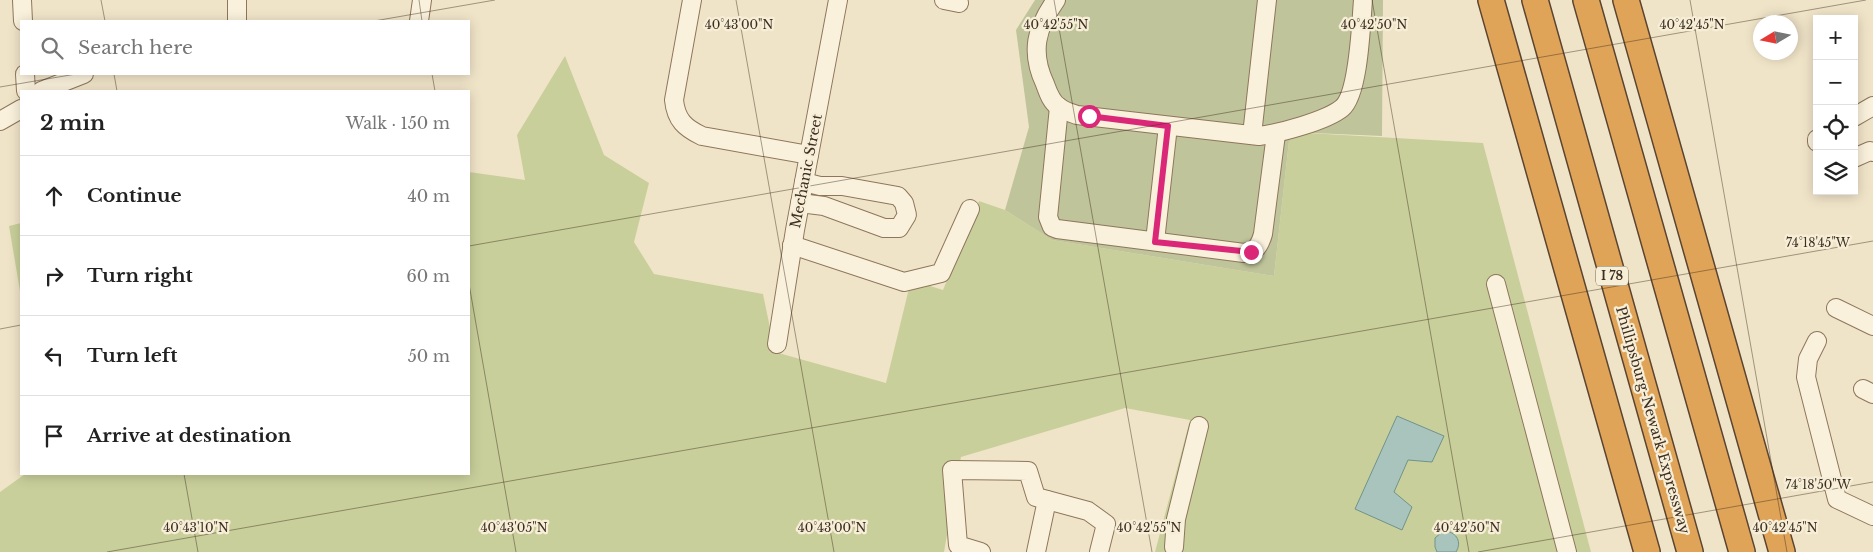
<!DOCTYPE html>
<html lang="en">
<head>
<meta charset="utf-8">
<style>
  :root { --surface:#fff; --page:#f6f6f6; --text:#222; --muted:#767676; --line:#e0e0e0 }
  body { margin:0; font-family:"Libre Baskerville",serif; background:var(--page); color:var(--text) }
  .controls { position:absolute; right:15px; top:15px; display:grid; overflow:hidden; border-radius:0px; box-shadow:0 2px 12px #0003 }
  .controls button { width:45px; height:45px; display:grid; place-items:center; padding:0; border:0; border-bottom:1px solid var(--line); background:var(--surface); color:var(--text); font:25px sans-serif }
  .compass { position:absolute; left:1753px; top:15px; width:45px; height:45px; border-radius:50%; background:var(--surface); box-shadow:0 2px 12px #0003; rotate:260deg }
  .stop { position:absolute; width:15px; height:15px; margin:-11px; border:4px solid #db2777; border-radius:50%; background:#fff }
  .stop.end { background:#db2777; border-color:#fff; box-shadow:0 1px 5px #0008 }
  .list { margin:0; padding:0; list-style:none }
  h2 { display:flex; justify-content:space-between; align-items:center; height:65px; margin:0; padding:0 20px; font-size:21px }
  h2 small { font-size:16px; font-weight:400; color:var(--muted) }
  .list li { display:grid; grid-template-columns:32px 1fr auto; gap:15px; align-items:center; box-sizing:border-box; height:80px; padding:0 20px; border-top:1px solid var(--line) }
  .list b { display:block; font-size:19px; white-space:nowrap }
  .list em { font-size:16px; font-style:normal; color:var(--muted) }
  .icon { flex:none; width:28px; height:28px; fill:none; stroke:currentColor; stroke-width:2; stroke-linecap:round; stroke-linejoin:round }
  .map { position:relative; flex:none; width:1873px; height:552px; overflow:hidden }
  .search { position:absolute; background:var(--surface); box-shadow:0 2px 12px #0003; left:20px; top:20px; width:450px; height:55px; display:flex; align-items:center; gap:12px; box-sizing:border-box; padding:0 18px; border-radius:0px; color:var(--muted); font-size:19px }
  .panel { position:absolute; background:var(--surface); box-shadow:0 2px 12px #0003; left:20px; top:90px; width:450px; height:385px; border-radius:0px }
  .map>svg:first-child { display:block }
  .green { fill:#c9cf9b }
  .cemetery { fill:#bfc49a }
  .water { fill:#a9c4bc; stroke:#6f938a }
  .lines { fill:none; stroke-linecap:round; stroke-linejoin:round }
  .minor-casing { stroke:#8d765c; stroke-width:20 }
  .highway-casing { stroke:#5b4430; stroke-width:28 }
  .minor { stroke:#faf1dc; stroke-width:18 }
  .highway { stroke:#e0a458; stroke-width:25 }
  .route { stroke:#db2777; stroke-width:6 }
  .ticks { fill:none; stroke:#3d2e20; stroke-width:1; stroke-opacity:0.45 }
  .labels { text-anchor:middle; stroke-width:4.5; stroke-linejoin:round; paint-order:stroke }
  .shield { fill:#f7eed8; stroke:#756857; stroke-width:1 }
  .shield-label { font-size:12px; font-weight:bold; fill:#3d2e20 }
  .street-label { font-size:14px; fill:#3d2e20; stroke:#f7eed8 }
  .ticks-label { font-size:12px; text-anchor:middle; fill:#3d2e20; stroke:#f7eed8; stroke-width:4.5; stroke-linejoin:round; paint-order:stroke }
</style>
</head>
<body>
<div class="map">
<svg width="1873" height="552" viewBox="0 0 1873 552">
  <rect width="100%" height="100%" fill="#f0e4c8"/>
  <g class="green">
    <path d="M565,56L604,155L649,183L634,242L654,274L763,294L775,352L886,383L911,280L943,290L979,201L1005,210L1052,240L1274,276L1290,132L1483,143L1591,552H1155L1190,420L1125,408L961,457L944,552H0V492L25,474H469V172L525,180L517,135Z"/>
    <path d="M21,223V297L9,226Z"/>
  </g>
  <path class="cemetery" d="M1035,0H1383L1382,136L1290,132L1274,276L1052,240L1005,210L1029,127L1016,30Z"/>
  <g class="water">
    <path d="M1397,416L1444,436L1432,462L1408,460L1394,492L1412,507L1402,530L1355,509Z"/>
    <path d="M1446,531C1457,533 1462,542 1456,552H1437L1435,547V538L1442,532Z"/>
  </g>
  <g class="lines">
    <g class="minor-casing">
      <g id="minor">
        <path d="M22,0L23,21"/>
        <path d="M237,0V21"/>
        <path d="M692,0L674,100C676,120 685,128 702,136L809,155"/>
        <path d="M944,0L959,3"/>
        <path d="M1056,0C1036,28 1030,52 1045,84C1048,92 1051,102 1059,107C1064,111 1071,113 1077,115L1259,136C1280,133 1326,121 1342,108C1359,94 1361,23 1363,0"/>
        <path d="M419,21L422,0"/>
        <path d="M25,74L26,91"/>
        <path d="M41,91L84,74"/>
        <path d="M1059,107L1048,217L1052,227L1057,229L1244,253C1256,252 1260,245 1263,234L1276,134"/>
        <path d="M1854,117L1873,106"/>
        <path d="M0,121L21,109"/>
        <path d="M1252,135L1267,0"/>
        <path d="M1817,139V142"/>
        <path d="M1854,158L1870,151L1873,152"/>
        <path d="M800,203L824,206L884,228H899L907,215L904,203L898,196L842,186H820L804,182"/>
        <path d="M1155,241L1168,126"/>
        <path d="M792,245L904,282L941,273L970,209"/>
        <path d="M1496,284L1567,552"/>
        <path d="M1836,308L1873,326"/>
        <path d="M1817,341L1808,359L1806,377L1837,499L1873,516"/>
        <path d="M777,344L795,230L838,0"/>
        <path d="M1863,389L1873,394"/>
        <path d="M1174,547L1176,519L1199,426"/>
        <path d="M981,552L958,545L952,470L1028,471L1036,497L1088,511L1106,524L1099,552"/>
        <path d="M1036,552L1047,500"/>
      </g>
    </g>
    <g class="highway-casing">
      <g id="highway">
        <path d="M1491,0L1647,552"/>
        <path d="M1535,0L1690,552"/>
        <path d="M1586,0L1742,552"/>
        <path d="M1626,0L1782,552"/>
      </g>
    </g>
    <use href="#minor" class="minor"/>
    <use href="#highway" class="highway"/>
  </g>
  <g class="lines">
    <path class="route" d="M1089,116L1168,126L1155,242L1251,252"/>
  </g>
  <path class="ticks" d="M101,0L105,21M419,0L422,21M736,0L834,552M1054,0L1152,552M1372,0L1469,552M1690,0L1787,552M374,21L495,0M114,74L117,91M432,74L435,91M0,87L76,74M469,246L1866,0M469,284L516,552M0,329L21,325M184,474L198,552M107,552L1873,241M1478,552L1873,482"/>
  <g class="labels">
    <rect class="shield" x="1596" y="266.5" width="32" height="19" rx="4"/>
    <g class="shield-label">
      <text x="1612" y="280">I 78</text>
    </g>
    <g class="street-label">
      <text transform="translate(806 171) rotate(-79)" y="5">Mechanic Street</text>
      <text transform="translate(1653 420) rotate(74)" y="5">Phillipsburg-Newark Expressway</text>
    </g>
  </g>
  <g class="ticks-label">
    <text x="739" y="29">40°43'00"N</text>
    <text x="1056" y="29">40°42'55"N</text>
    <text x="1374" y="29">40°42'50"N</text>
    <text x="1692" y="29">40°42'45"N</text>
    <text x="1818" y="247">74°18'45"W</text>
    <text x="1818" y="489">74°18'50"W</text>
    <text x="196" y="532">40°43'10"N</text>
    <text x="514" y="532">40°43'05"N</text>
    <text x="832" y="532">40°43'00"N</text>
    <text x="1149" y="532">40°42'55"N</text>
    <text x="1467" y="532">40°42'50"N</text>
    <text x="1785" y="532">40°42'45"N</text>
  </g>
</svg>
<div class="controls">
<button>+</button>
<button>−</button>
<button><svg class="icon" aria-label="locate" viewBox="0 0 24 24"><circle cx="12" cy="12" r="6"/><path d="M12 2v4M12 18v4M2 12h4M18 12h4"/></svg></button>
<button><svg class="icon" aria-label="layers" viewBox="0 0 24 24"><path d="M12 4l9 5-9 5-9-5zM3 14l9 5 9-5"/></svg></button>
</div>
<svg class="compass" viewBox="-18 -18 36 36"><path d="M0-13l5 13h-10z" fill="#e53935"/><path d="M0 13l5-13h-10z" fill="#767676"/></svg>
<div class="stop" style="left:1089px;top:116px"></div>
<div class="stop end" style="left:1251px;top:252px"></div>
<div class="search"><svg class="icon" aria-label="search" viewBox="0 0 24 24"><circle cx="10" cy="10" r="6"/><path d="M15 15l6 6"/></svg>Search here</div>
<section class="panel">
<h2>2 min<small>Walk · 150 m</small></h2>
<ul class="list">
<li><svg class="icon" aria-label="ahead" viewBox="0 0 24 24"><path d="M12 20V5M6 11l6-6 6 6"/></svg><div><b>Continue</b></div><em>40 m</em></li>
<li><svg class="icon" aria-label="right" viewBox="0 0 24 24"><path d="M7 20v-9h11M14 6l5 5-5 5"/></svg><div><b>Turn right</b></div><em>60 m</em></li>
<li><svg class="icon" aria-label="left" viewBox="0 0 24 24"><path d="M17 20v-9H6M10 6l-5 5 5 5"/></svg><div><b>Turn left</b></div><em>50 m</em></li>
<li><svg class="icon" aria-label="arrive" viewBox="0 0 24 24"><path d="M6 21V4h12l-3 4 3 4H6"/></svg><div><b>Arrive at destination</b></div></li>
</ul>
</section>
</div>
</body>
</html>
